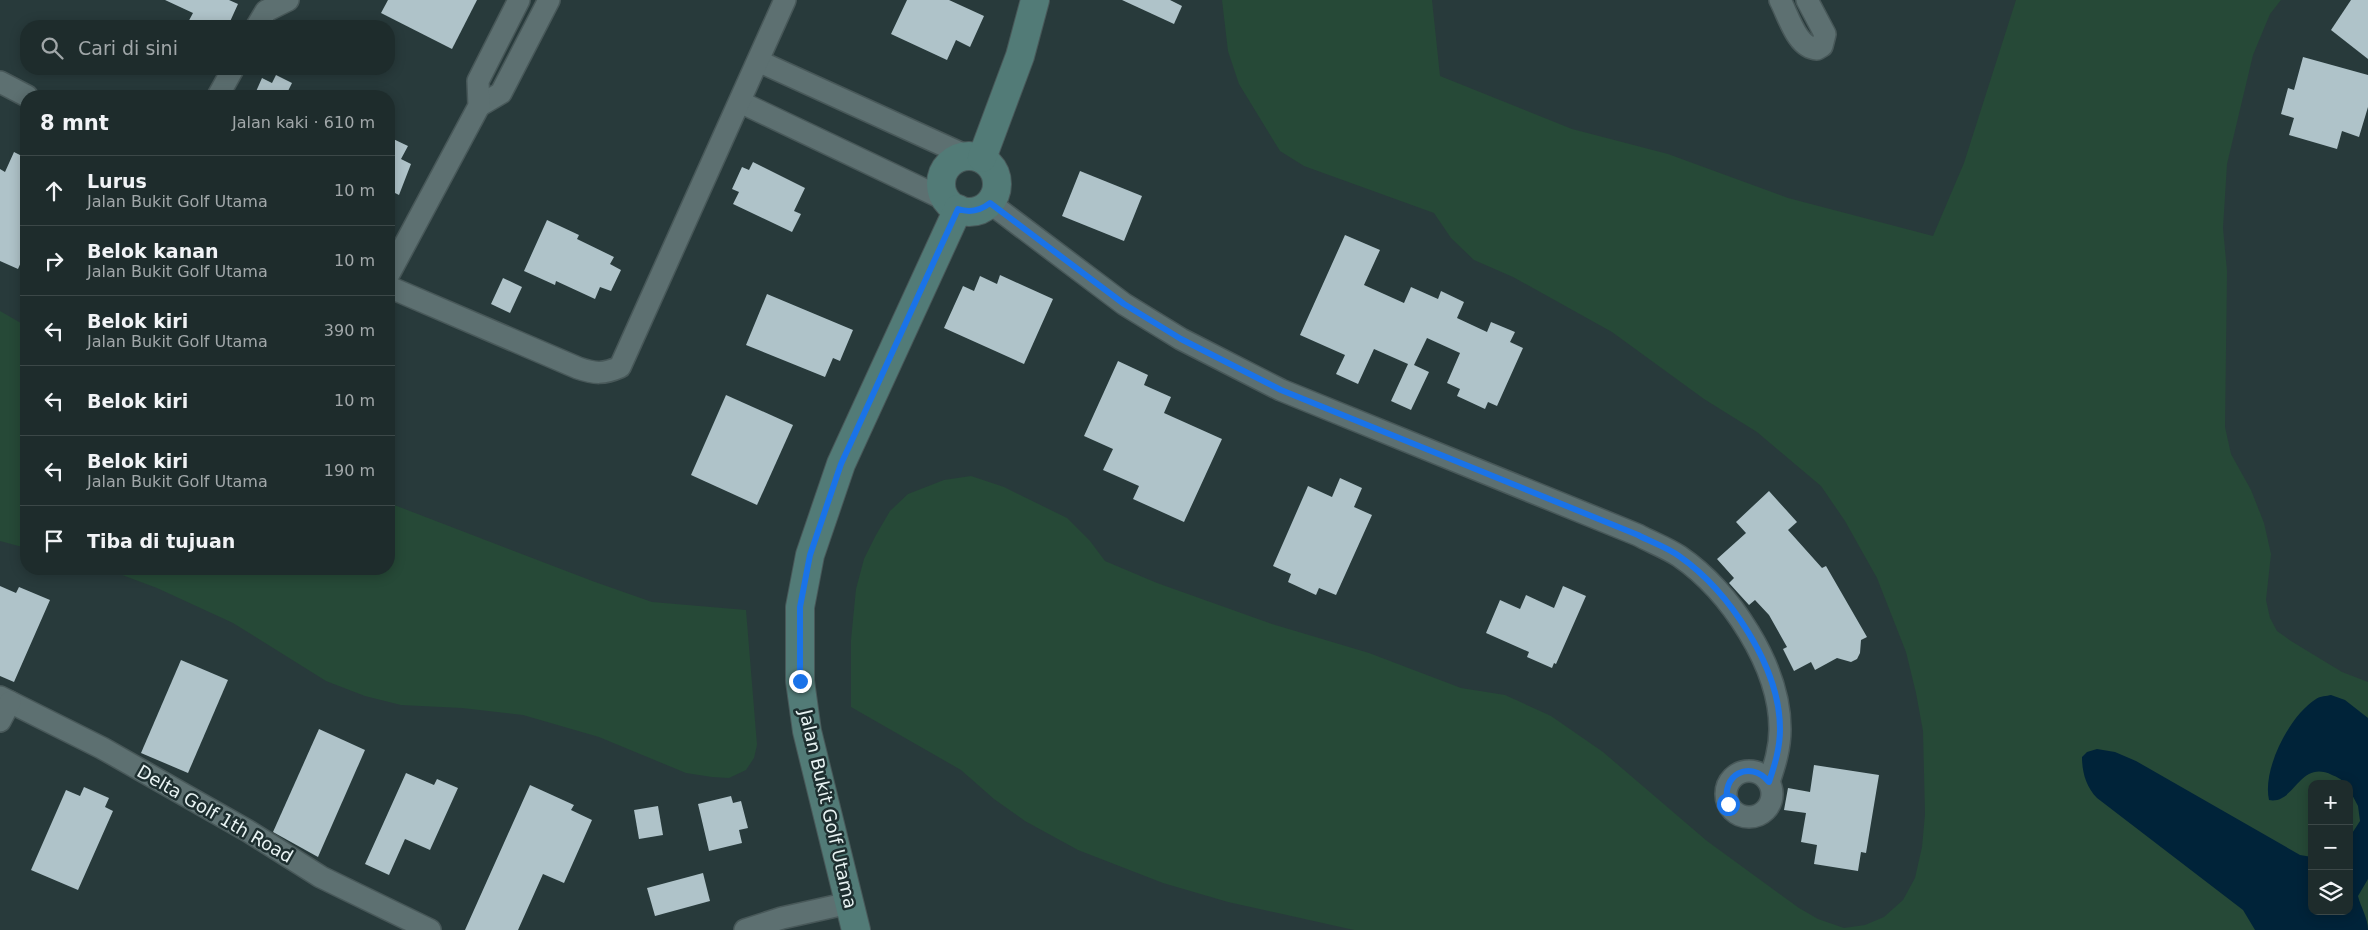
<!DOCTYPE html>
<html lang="id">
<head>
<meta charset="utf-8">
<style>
  :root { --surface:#1e2c2c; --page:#263434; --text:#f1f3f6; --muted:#a1a7a9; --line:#3c4848 }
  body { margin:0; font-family:"DejaVu Sans",sans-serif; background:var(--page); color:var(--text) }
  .controls { position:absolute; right:15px; bottom:15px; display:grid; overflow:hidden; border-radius:10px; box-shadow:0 2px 12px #0003 }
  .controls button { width:45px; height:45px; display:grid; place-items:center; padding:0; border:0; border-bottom:1px solid var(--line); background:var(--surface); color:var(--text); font:25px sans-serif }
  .stop { position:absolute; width:15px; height:15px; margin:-11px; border:4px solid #1a73e8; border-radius:50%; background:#fff }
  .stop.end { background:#1a73e8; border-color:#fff; box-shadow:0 1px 5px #0008 }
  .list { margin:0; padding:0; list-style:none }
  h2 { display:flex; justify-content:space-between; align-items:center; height:65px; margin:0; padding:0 20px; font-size:21px }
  h2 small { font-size:16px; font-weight:400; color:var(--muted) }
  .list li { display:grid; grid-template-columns:32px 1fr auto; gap:15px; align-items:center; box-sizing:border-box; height:70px; padding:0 20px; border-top:1px solid var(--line) }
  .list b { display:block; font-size:19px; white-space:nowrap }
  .list p { margin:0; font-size:16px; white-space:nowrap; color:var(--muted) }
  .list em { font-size:16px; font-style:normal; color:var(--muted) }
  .icon { flex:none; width:28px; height:28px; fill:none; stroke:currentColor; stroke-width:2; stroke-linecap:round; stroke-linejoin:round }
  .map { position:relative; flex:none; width:2368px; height:930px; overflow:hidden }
  .search { position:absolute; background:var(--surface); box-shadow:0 2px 12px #0003; left:20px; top:20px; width:375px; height:55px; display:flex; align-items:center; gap:12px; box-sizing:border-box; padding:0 18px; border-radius:20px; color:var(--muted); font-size:19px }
  .panel { position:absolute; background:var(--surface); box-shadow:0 2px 12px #0003; left:20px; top:90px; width:375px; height:485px; border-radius:20px }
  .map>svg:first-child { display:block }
  .green { fill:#264937; fill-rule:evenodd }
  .water { fill:#002339 }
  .building { fill:#afc3c9 }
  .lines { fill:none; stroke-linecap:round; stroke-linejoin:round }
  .street-casing { stroke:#485859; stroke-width:24 }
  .secondary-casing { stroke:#485859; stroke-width:30 }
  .street { stroke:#5d7071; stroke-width:21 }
  .secondary { stroke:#527b77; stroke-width:28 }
  .route { stroke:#1a73e8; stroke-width:6 }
  .labels { text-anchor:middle; stroke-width:5; stroke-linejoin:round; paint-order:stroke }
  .street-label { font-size:18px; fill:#e9f4f4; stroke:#1e2f30 }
</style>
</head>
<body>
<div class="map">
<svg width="2368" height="930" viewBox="0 0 2368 930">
  <rect width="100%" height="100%" fill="#283a3b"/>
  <g class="green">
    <path d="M1222,0H1432L1440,76L1572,129L1668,154L1788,198L1933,236L1964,163L2016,0H2281L2270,14L2253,55L2227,164L2223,228L2227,271L2225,427L2231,454L2251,490L2264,523L2271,554L2266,600L2270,618L2277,631L2291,641L2342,672L2368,682V930H1354L1228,902L1163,883L1078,850L1025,821L994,799L961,770L851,707V640L856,589L864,559L876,535L890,511L908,494L944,480L971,476L1004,487L1067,518L1090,541L1105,561L1157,583L1272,624L1369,653L1461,688L1505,695L1551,716L1603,752L1707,841L1799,908L1818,919L1844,928L1865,925L1884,917L1903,900L1915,878L1922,847L1925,814L1923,731L1916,693L1906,652L1877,578L1845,521L1821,486L1757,432L1704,399L1612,332L1513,277L1474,260L1451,238L1434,213L1304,166L1280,151L1239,84L1228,51ZM2312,784H2349V911H2312Z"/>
    <path d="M0,311L26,326V548L0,541Z"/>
    <path d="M389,503L595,582L652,602L746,610L757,745L754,758L746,770L729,778L712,777L686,773L599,737L523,715L462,708L401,705L365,696L326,681L233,623L157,588L106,569H389Z"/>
  </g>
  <path class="water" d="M2331,695L2345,700L2368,718V879L2358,896C2361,908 2368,918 2368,930H2255L2243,910L2097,798C2086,787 2082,772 2082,757L2087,752L2097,749L2115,752L2136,761L2300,855L2312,857V911H2349V838L2360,821L2358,806L2349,789V784H2345C2342,779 2337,777 2332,775C2299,759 2295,805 2269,800C2262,769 2290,715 2316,699C2320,696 2327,696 2331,695Z"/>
  <g class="building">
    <path d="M165,0H229L238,4L228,26L215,21L212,26H186L193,13Z"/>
    <path d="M388,0H477L452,49L381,13Z"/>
    <path d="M907,0H949L984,16L970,47L956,40L947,60L891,34Z"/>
    <path d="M1122,0H1170L1182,6L1174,24Z"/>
    <path d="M2351,0H2368V59L2331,30Z"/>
    <path d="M2303,57L2368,75V107L2359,137L2342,131L2337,149L2289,135L2294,118L2281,114L2288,88L2294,90Z"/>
    <path d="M276,75L292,83L288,91L299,96H254L262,78L272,83Z"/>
    <path d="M389,137L408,146L401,159L411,164L399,195L389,190Z"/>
    <path d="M14,152L26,158V251L18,269L0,261V169L5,172Z"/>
    <path d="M753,162L805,188L794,211L801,214L792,232L733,204L739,192L732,189L742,167L749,170Z"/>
    <path d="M1080,171L1142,196L1124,241L1062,216Z"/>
    <path d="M547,220L579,235L577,239L614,257L610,264L621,270L611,291L600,287L595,299L556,281L555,285L524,271Z"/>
    <path d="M1345,235L1380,250L1364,285L1404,303L1411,287L1438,299L1441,291L1464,302L1457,318L1487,332L1491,322L1515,332L1510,342L1523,348L1497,406L1488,402L1485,409L1457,396L1460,389L1447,383L1460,353L1427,338L1414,365L1429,372L1411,410L1391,401L1408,364L1374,349L1358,384L1336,374L1345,355L1300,335Z"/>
    <path d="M1000,275L1053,299L1024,364L944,328L963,286L974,291L980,276L997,284Z"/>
    <path d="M503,278L522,287L510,313L491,304Z"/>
    <path d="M767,294L853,330L840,361L833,358L825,377L746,345Z"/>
    <path d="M1118,361L1148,375L1144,385L1171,397L1164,413L1222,439L1184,522L1133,499L1139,486L1103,470L1113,449L1084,436Z"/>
    <path d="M726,395L793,425L757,505L691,475Z"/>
    <path d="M1340,478L1362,488L1354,507L1372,515L1336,595L1319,588L1316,595L1288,582L1291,574L1273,566L1308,486L1332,497Z"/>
    <path d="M1769,491L1797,522L1788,530L1822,568L1826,566L1867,637L1861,640L1860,653L1857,659L1851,662L1837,658L1815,670L1811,662L1794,671L1783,649L1787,647L1769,615L1755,600L1749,605L1729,583L1734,578L1717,559L1746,533L1736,522Z"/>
    <path d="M0,586L16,593L19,587L50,600L14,682L0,676Z"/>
    <path d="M1563,586L1586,596L1556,664L1554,663L1552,668L1527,657L1529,652L1486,633L1500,600L1520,609L1526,595L1554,608Z"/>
    <path d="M181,660L228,680L188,773L141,753Z"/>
    <path d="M319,729L365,750L318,857L273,832Z"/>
    <path d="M1814,765L1879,775L1866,853L1861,852L1858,871L1814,864L1817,845L1801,842L1806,813L1784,810L1788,788L1810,792Z"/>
    <path d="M406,773L434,785L437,779L458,788L430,850L405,839L389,875L365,864Z"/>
    <path d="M530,785L574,805L571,810L592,820L564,883L543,874L518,930H465Z"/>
    <path d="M84,787L109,798L105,807L113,811L78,890L31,870L66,790L80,796Z"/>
    <path d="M731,796L733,803L741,801L748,828L739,830L742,843L709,851L698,804Z"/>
    <path d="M658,806L663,835L639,839L634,810Z"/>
    <path d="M703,873L710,901L655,916L647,888Z"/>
  </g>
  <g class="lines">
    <g class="street-casing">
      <g id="street">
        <path d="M1780,0C1789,17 1797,48 1817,49L1822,46L1825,34L1807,0"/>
        <path d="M257,26L266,11L288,0"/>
        <path d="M758,61L967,156"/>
        <path d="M0,82L27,96"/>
        <path d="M218,96L233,69"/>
        <path d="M740,102L946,200"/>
        <path d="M479,106L501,93L549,0"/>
        <path d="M990,203L1124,304L1181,339L1281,390L1638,535C1651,542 1667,548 1679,556C1730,591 1780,666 1780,729C1780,748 1775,764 1769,782"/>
        <path d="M389,274L479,106L478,81L519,0"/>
        <path d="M389,287L578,368C595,374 604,374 620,367L785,0"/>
        <path d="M0,697L102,748L248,831L321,877L430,930"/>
        <path d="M0,721L10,702"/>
        <circle cx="1749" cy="794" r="23"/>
        <path d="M745,930L782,918L849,903"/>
      </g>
    </g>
    <g class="secondary-casing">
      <g id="secondary">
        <circle cx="969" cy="184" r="28"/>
        <path d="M982,158L1020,56L1035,0"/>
        <path d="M856,930L807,731L800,681V607L810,555L841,464L958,209"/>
      </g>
    </g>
    <use href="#street" class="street"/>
    <use href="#secondary" class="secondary"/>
  </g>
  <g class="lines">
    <path class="route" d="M800,681V607L810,555L841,464L958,209C970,213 980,211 990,203L1124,304L1181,339L1281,390L1638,535C1651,542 1667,547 1679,556C1729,591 1780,667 1780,729C1780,748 1775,764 1769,782C1750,759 1720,775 1728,804"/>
  </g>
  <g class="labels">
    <g class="street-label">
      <text transform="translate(828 809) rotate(77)" y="6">Jalan Bukit Golf Utama</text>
      <text transform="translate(215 814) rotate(30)" y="6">Delta Golf 1th Road</text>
    </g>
  </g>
</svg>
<div class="controls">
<button>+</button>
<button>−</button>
<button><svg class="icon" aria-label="layers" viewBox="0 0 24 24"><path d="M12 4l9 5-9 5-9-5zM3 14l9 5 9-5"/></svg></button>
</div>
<div class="stop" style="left:1728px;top:804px"></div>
<div class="stop end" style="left:800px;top:681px"></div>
<div class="search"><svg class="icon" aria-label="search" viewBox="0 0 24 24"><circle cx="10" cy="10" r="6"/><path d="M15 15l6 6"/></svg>Cari di sini</div>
<section class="panel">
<h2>8 mnt<small>Jalan kaki · 610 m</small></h2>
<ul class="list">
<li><svg class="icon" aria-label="ahead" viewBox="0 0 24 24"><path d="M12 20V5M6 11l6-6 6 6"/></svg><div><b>Lurus</b><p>Jalan Bukit Golf Utama</p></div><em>10 m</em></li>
<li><svg class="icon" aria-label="right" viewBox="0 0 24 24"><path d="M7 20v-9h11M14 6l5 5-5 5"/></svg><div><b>Belok kanan</b><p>Jalan Bukit Golf Utama</p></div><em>10 m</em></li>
<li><svg class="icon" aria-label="left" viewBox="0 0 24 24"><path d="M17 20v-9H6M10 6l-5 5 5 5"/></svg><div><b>Belok kiri</b><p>Jalan Bukit Golf Utama</p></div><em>390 m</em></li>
<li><svg class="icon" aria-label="left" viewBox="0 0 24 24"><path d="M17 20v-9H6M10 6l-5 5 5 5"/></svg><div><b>Belok kiri</b></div><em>10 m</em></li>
<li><svg class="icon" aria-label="left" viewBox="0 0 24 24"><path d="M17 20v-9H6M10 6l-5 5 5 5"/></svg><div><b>Belok kiri</b><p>Jalan Bukit Golf Utama</p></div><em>190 m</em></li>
<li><svg class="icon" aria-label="arrive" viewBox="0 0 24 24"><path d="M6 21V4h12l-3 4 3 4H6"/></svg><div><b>Tiba di tujuan</b></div></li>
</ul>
</section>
</div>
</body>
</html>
